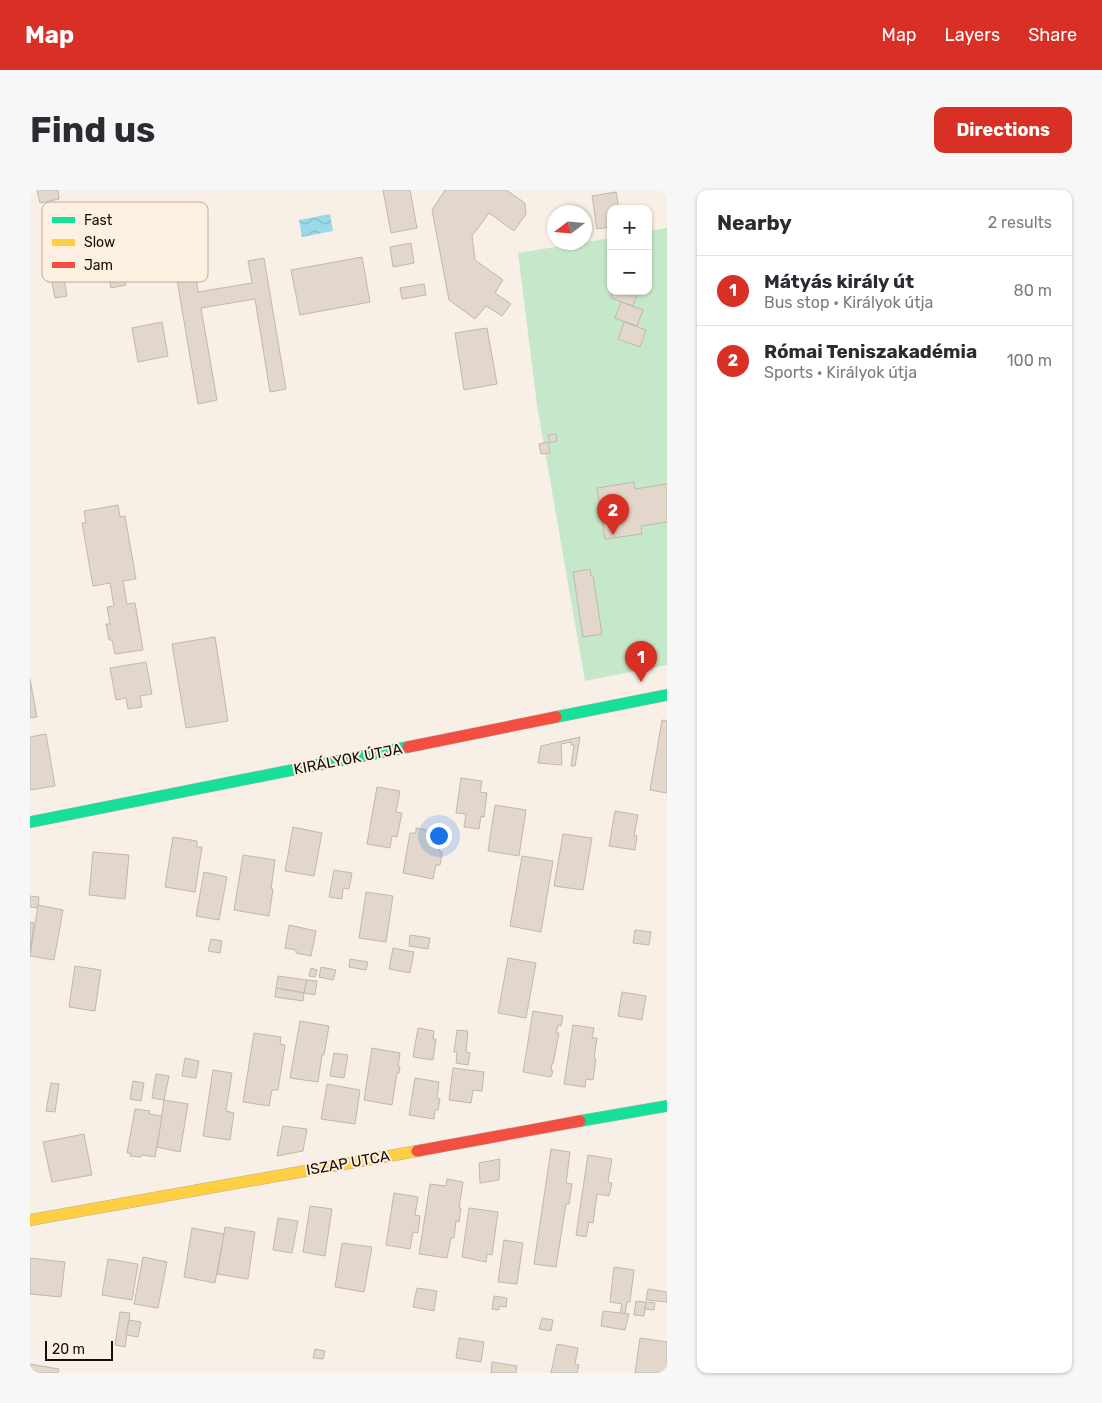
<!DOCTYPE html>
<html lang="en">
<head>
<meta charset="utf-8">
<style>
  :root { --surface:#fff; --page:#f7f7f7; --text:#2b2b33; --muted:#7c7c81; --line:#e1e1e2; --accent:#d93025 }
  body { margin:0; font-family:Rubik,sans-serif; background:var(--page); color:var(--text) }
  .controls { position:absolute; right:15px; top:15px; display:grid; overflow:hidden; border-radius:10px; box-shadow:0 1px 4px #0004 }
  .controls button { width:45px; height:45px; display:grid; place-items:center; padding:0; border:0; border-bottom:1px solid var(--line); background:var(--surface); color:var(--text); font:25px sans-serif }
  .compass { position:absolute; left:517px; top:15px; width:45px; height:45px; border-radius:50%; background:var(--surface); box-shadow:0 1px 4px #0004; rotate:254deg }
  .scale { position:absolute; left:15px; bottom:12px; width:68px; box-sizing:border-box; padding-left:5px; border:2px solid #160e06; border-top:0; font-size:14px; line-height:18px; white-space:nowrap; color:#160e06; -webkit-text-stroke:4px #fef0e1; paint-order:stroke }
  .you { position:absolute; left:408px; top:645px; width:18px; height:18px; margin:-12px; border:4px solid #fff; border-radius:50%; background:#1a73e8; box-shadow:0 0 0 8px #1a73e833 }
  .badge { display:grid; place-items:center; width:32px; height:32px; border-radius:50%; background:var(--accent); color:#fff; font-size:16px; font-weight:700 }
  .pin { position:absolute; translate:-50% -41px; filter:drop-shadow(0 1px 2px #0008) }
  .pin::after { content:''; position:absolute; top:26px; width:18px; height:15px; background:inherit; clip-path:polygon(0 0,100% 0,50% 100%) }
  .list { margin:0; padding:0; list-style:none }
  h2 { display:flex; justify-content:space-between; align-items:center; height:65px; margin:0; padding:0 20px; font-size:21px }
  h2 small { font-size:16px; font-weight:400; color:var(--muted) }
  .list li { display:grid; grid-template-columns:32px 1fr auto; gap:15px; align-items:center; box-sizing:border-box; height:70px; padding:0 20px; border-top:1px solid var(--line) }
  .list b { display:block; font-size:19px; white-space:nowrap }
  .list p { margin:0; font-size:16px; white-space:nowrap; color:var(--muted) }
  .list em { font-size:16px; font-style:normal; color:var(--muted) }
  .map { position:relative; flex:none; width:637px; height:1183px; overflow:hidden; border-radius:10px }
  header { display:flex; align-items:center; gap:30px; box-sizing:border-box; height:70px; padding:0 25px; background:var(--accent); color:#fff }
  header strong { font-size:24px }
  nav { display:flex; gap:28px; margin-inline-start:auto; font-size:18px }
  .intro { display:flex; align-items:center; justify-content:space-between; box-sizing:border-box; height:120px; padding:0 30px }
  h1 { margin:0; font-size:35px }
  .button { padding:12px 22px; border-radius:10px; background:var(--accent); color:#fff; font-size:18px; font-weight:700 }
  main { display:flex; gap:30px; padding:0 30px }
  aside { flex:1; background:var(--surface); border-radius:10px; box-shadow:0 1px 4px #0004 }
  .map>svg:first-child { display:block }
  .pitch { fill:#c5e8ca }
  .water { fill:url(#water-waves) }
  .building { fill:#e2d7ca; stroke:#bfb8af }
  .lines { fill:none; stroke-linecap:round; stroke-linejoin:round }
  .fast-casing { stroke:#b6aea6; stroke-width:12 }
  .slow-casing { stroke:#b6aea6; stroke-width:12 }
  .jam-casing { stroke:#b6aea6; stroke-width:12 }
  .fast { stroke:#16e098; stroke-width:11 }
  .slow { stroke:#ffcf43; stroke-width:11 }
  .jam { stroke:#f24e42; stroke-width:11 }
  .labels { text-anchor:middle; stroke-width:4; stroke-linejoin:round; paint-order:stroke }
  .street-label { font-size:15px; fill:#160e06; stroke:#fef0e1 }
  .key { fill:#fef0e1; stroke:#b8ac9f; stroke-width:1 }
  .key-label { font-size:14px; fill:#160e06 }
</style>
</head>
<body>
<header>
<strong>Map</strong>
<nav><a>Map</a><a>Layers</a><a>Share</a></nav>
</header>
<div class="intro"><h1>Find us</h1><a class="button">Directions</a></div>
<main>
<div class="map">
<svg width="637" height="1183" viewBox="0 0 637 1183">
  <defs>
    <pattern id="water-waves" width="16" height="10" patternUnits="userSpaceOnUse" patternTransform="scale(1.25)"><rect width="16" height="10" fill="#9adaeb"/><path d="M0 5q4-4 8 0t8 0" fill="none" stroke="#84bac8"/></pattern>
  </defs>
  <rect width="100%" height="100%" fill="#f8f0e7"/>
  <path class="pitch" d="M637,38V475L555,491L507,215L488,63L581,48V101H618V41Z"/>
  <path class="water" d="M300,24L303,41L272,47L269,30Z"/>
  <g class="building">
    <path d="M7,0H28L29,9L10,13Z"/>
    <path d="M353,0H380L387,38L361,43Z"/>
    <path d="M415,0H476L495,13L496,24L484,41L459,23L442,46L445,70L473,90L465,103L481,114L472,126L456,116L445,129L419,110L402,20Z"/>
    <path d="M586,2L589,19H581V37L567,39L562,6Z"/>
    <path d="M82,23L96,95L81,98L71,46L64,48L60,28Z"/>
    <path d="M381,53L384,73L363,77L360,57Z"/>
    <path d="M32,64L33,74L41,73L42,82L33,84L37,106L25,108L17,67Z"/>
    <path d="M332,67L340,112L270,125L261,80Z"/>
    <path d="M234,68L256,199L240,202L225,109L171,118L187,210L168,214L146,84L165,80L168,102L222,93L218,71Z"/>
    <path d="M394,94L396,105L372,109L370,98Z"/>
    <path d="M583,101H608L603,116L581,108Z"/>
    <path d="M591,112L613,120L607,136L585,128Z"/>
    <path d="M132,132L138,166L108,172L102,138Z"/>
    <path d="M594,132L616,140L610,157L588,149Z"/>
    <path d="M457,138L467,194L434,200L425,143Z"/>
    <path d="M526,244L527,251L520,253L518,245Z"/>
    <path d="M518,252L520,263L511,264L509,254Z"/>
    <path d="M604,292L605,299L637,294V332L611,336L612,344L575,349L567,298Z"/>
    <path d="M88,315L90,327L95,326L106,389L93,391L97,414L105,413L113,460L85,464L82,450H79L76,434H80L77,417L84,416L80,393L63,396L52,333H56L54,321Z"/>
    <path d="M560,379L561,386H563L572,444L553,447L543,382Z"/>
    <path d="M185,447L198,531L156,538L142,454Z"/>
    <path d="M116,472L122,504L110,506L112,517L98,519L96,508L86,510L80,478Z"/>
    <path d="M0,489L7,527L0,528Z"/>
    <path d="M632,530L637,531V603L620,600Z"/>
    <path d="M16,544L25,596L0,600V547Z"/>
    <path d="M550,547L545,576H541L544,555H541V552L531,554L532,575L508,573L511,556Z"/>
    <path d="M431,588L452,591L450,602L457,603L454,627L451,626L449,639L434,637L436,624L426,623Z"/>
    <path d="M347,597L370,601L366,622L372,623L367,647L362,646L360,658L337,654Z"/>
    <path d="M465,615L496,620L489,666L458,661Z"/>
    <path d="M585,621L608,625L604,645L607,646L605,660L579,656Z"/>
    <path d="M263,637L292,643L284,686L255,681Z"/>
    <path d="M386,638L412,643L409,661L412,662L410,675H406L403,689L373,683L380,643H386Z"/>
    <path d="M533,644L562,648L553,700L524,696Z"/>
    <path d="M143,647L167,651V657H172L165,702L135,697Z"/>
    <path d="M63,662L99,665L95,709L59,705Z"/>
    <path d="M213,665L245,670L241,699H243L239,726L204,720Z"/>
    <path d="M492,666L523,671L511,742L480,736Z"/>
    <path d="M304,680L322,683L319,699L313,698L312,709L299,707Z"/>
    <path d="M174,682L197,687L189,730L166,726Z"/>
    <path d="M336,702L363,706L356,752L329,748Z"/>
    <path d="M0,706L9,707L8,718L0,717Z"/>
    <path d="M8,715L33,720L24,770L0,766Z"/>
    <path d="M0,732L4,733L0,763Z"/>
    <path d="M259,735L286,741L281,766L266,763V760L255,758Z"/>
    <path d="M605,740L621,742L619,755L603,753Z"/>
    <path d="M380,745L400,748L398,759L379,756Z"/>
    <path d="M181,749L192,751L190,763L178,761Z"/>
    <path d="M363,758L384,762L380,783L359,779Z"/>
    <path d="M478,768L506,773L496,828L468,823Z"/>
    <path d="M320,769L338,772L336,780L319,777Z"/>
    <path d="M45,776L71,780L65,821L39,817Z"/>
    <path d="M291,777L306,780L303,790L289,787Z"/>
    <path d="M281,778L287,780L285,787L279,786Z"/>
    <path d="M248,786L277,790L274,803L246,798Z"/>
    <path d="M277,790L287,791L285,805L274,803Z"/>
    <path d="M246,798L274,803L273,811L245,807Z"/>
    <path d="M592,802L616,806L612,830L588,826Z"/>
    <path d="M503,821L533,826L531,836L528,835L526,843H529L523,874H522L521,880L523,881L521,887L493,882Z"/>
    <path d="M270,831L299,836L294,865H292L288,892L260,888Z"/>
    <path d="M543,835L564,838L562,848H567L564,868L566,869L563,890L556,889L555,897L534,894Z"/>
    <path d="M388,838L404,841L403,849H406L403,870L383,867Z"/>
    <path d="M427,840L438,841L436,862L440,863L438,875L426,873L427,862H424Z"/>
    <path d="M224,843L251,847L250,854L255,855L248,900H242L239,916L213,912Z"/>
    <path d="M342,858L370,863L368,877H370L369,883H367L362,915L334,910Z"/>
    <path d="M304,863L318,865L314,888L300,886Z"/>
    <path d="M155,868L169,871L166,888L152,886Z"/>
    <path d="M423,878L454,882L452,901L443,900L441,913L419,910Z"/>
    <path d="M183,880L202,883L196,921L204,923L200,950L173,946Z"/>
    <path d="M126,884L139,886L134,910L122,908Z"/>
    <path d="M385,888L409,892L407,908L410,909L408,920H405L404,929L379,925Z"/>
    <path d="M103,891L114,893L111,911L100,909Z"/>
    <path d="M21,893L29,894L25,922L16,921Z"/>
    <path d="M297,894L330,900L325,934L291,929Z"/>
    <path d="M134,910L158,914L150,962L127,957Z"/>
    <path d="M105,919L120,921L119,924L132,926L125,967L112,965L111,967L100,966L101,963H97Z"/>
    <path d="M253,936L277,939L273,961L247,966Z"/>
    <path d="M54,944L62,985L22,992L13,952Z"/>
    <path d="M521,959L540,962L536,993L542,994L539,1014H536L526,1077L504,1074Z"/>
    <path d="M558,965L582,969L578,992L582,993L579,1006L567,1004L563,1033L559,1032L556,1047L546,1045Z"/>
    <path d="M470,969L469,990L450,993L449,973Z"/>
    <path d="M417,989L433,992L429,1018H431L429,1032L426,1031L424,1048H421L417,1068L389,1064L400,994L416,996Z"/>
    <path d="M364,1003L388,1007L385,1025L390,1026L388,1043L383,1042L380,1059L356,1055Z"/>
    <path d="M280,1016L302,1019L295,1066L273,1062Z"/>
    <path d="M439,1018L468,1022L462,1065L457,1064L456,1072L432,1067Z"/>
    <path d="M248,1028L268,1031L262,1063L243,1060Z"/>
    <path d="M195,1037L225,1042L218,1089L187,1084Z"/>
    <path d="M162,1038L194,1044L185,1093L154,1087Z"/>
    <path d="M474,1050L493,1053L487,1094L468,1092Z"/>
    <path d="M312,1053L342,1057L334,1102L305,1097Z"/>
    <path d="M113,1067L137,1072L128,1118L104,1114Z"/>
    <path d="M0,1068L35,1072L31,1107L0,1104Z"/>
    <path d="M78,1069L108,1074L102,1110L72,1105Z"/>
    <path d="M584,1077L604,1080L600,1112H597L595,1124L590,1123L592,1114L580,1112Z"/>
    <path d="M387,1098L407,1101L404,1121L383,1117Z"/>
    <path d="M618,1099L637,1102V1112L616,1110Z"/>
    <path d="M464,1106L477,1108L476,1117L469,1116V1120L462,1119Z"/>
    <path d="M606,1111L616,1112L614,1126L604,1125Z"/>
    <path d="M616,1112L625,1113L624,1120L615,1119Z"/>
    <path d="M573,1121L599,1124L595,1140L571,1136Z"/>
    <path d="M90,1122L100,1123L95,1157L85,1155Z"/>
    <path d="M512,1128L523,1130L521,1141L509,1139Z"/>
    <path d="M99,1130L111,1132L108,1147L96,1145Z"/>
    <path d="M429,1148L454,1152L451,1172L426,1168Z"/>
    <path d="M610,1148L637,1152V1183H605Z"/>
    <path d="M527,1154L548,1158L545,1174L549,1175L547,1183H521Z"/>
    <path d="M285,1159L295,1161L293,1169L283,1168Z"/>
    <path d="M462,1172L487,1176L486,1183H461Z"/>
    <path d="M0,1174L29,1179L28,1183H0Z"/>
  </g>
  <g class="lines">
    <g class="fast-casing">
      <g id="fast">
        <path d="M526,527L637,505"/>
        <path d="M0,632L378,557"/>
        <path d="M550,931L637,916"/>
      </g>
    </g>
    <g class="slow-casing">
      <path id="slow" d="M0,1030L387,961"/>
    </g>
    <g class="jam-casing">
      <g id="jam">
        <path d="M378,557L526,527"/>
        <path d="M387,961L550,931"/>
      </g>
    </g>
    <use href="#fast" class="fast"/>
    <use href="#slow" class="slow"/>
    <use href="#jam" class="jam"/>
  </g>
  <g class="labels">
    <g class="street-label">
      <text transform="translate(318 569) rotate(-11)" y="5">KIRÁLYOK ÚTJA</text>
      <text transform="translate(318 973) rotate(-10)" y="5">ISZAP UTCA</text>
    </g>
  </g>
  <rect x="12" y="12" width="166" height="80" rx="8" class="key"/>
  <rect x="22" y="27" width="23" height="6" fill="#16e098"/>
  <rect x="22" y="49" width="23" height="7" fill="#ffcf43"/>
  <rect x="22" y="72" width="23" height="6" fill="#f24e42"/>
  <g class="key-label">
    <text x="54" y="35">Fast</text>
    <text x="54" y="57">Slow</text>
    <text x="54" y="80">Jam</text>
  </g>
</svg>
<div class="controls">
<button>+</button>
<button>−</button>
</div>
<svg class="compass" viewBox="-18 -18 36 36"><path d="M0-13l5 13h-10z" fill="#e53935"/><path d="M0 13l5-13h-10z" fill="#7c7c81"/></svg>
<div class="scale">20 m</div>
<div class="you"></div>
<div class="pin badge" style="left:611px;top:492px">1</div>
<div class="pin badge" style="left:583px;top:345px">2</div>
</div>
<aside>
<h2>Nearby<small>2 results</small></h2>
<ul class="list">
<li><span class="badge">1</span><div><b>Mátyás király út</b><p>Bus stop · Királyok útja</p></div><em>80 m</em></li>
<li><span class="badge">2</span><div><b>Római Teniszakadémia</b><p>Sports · Királyok útja</p></div><em>100 m</em></li>
</ul>
</aside>
</main>
</body>
</html>
